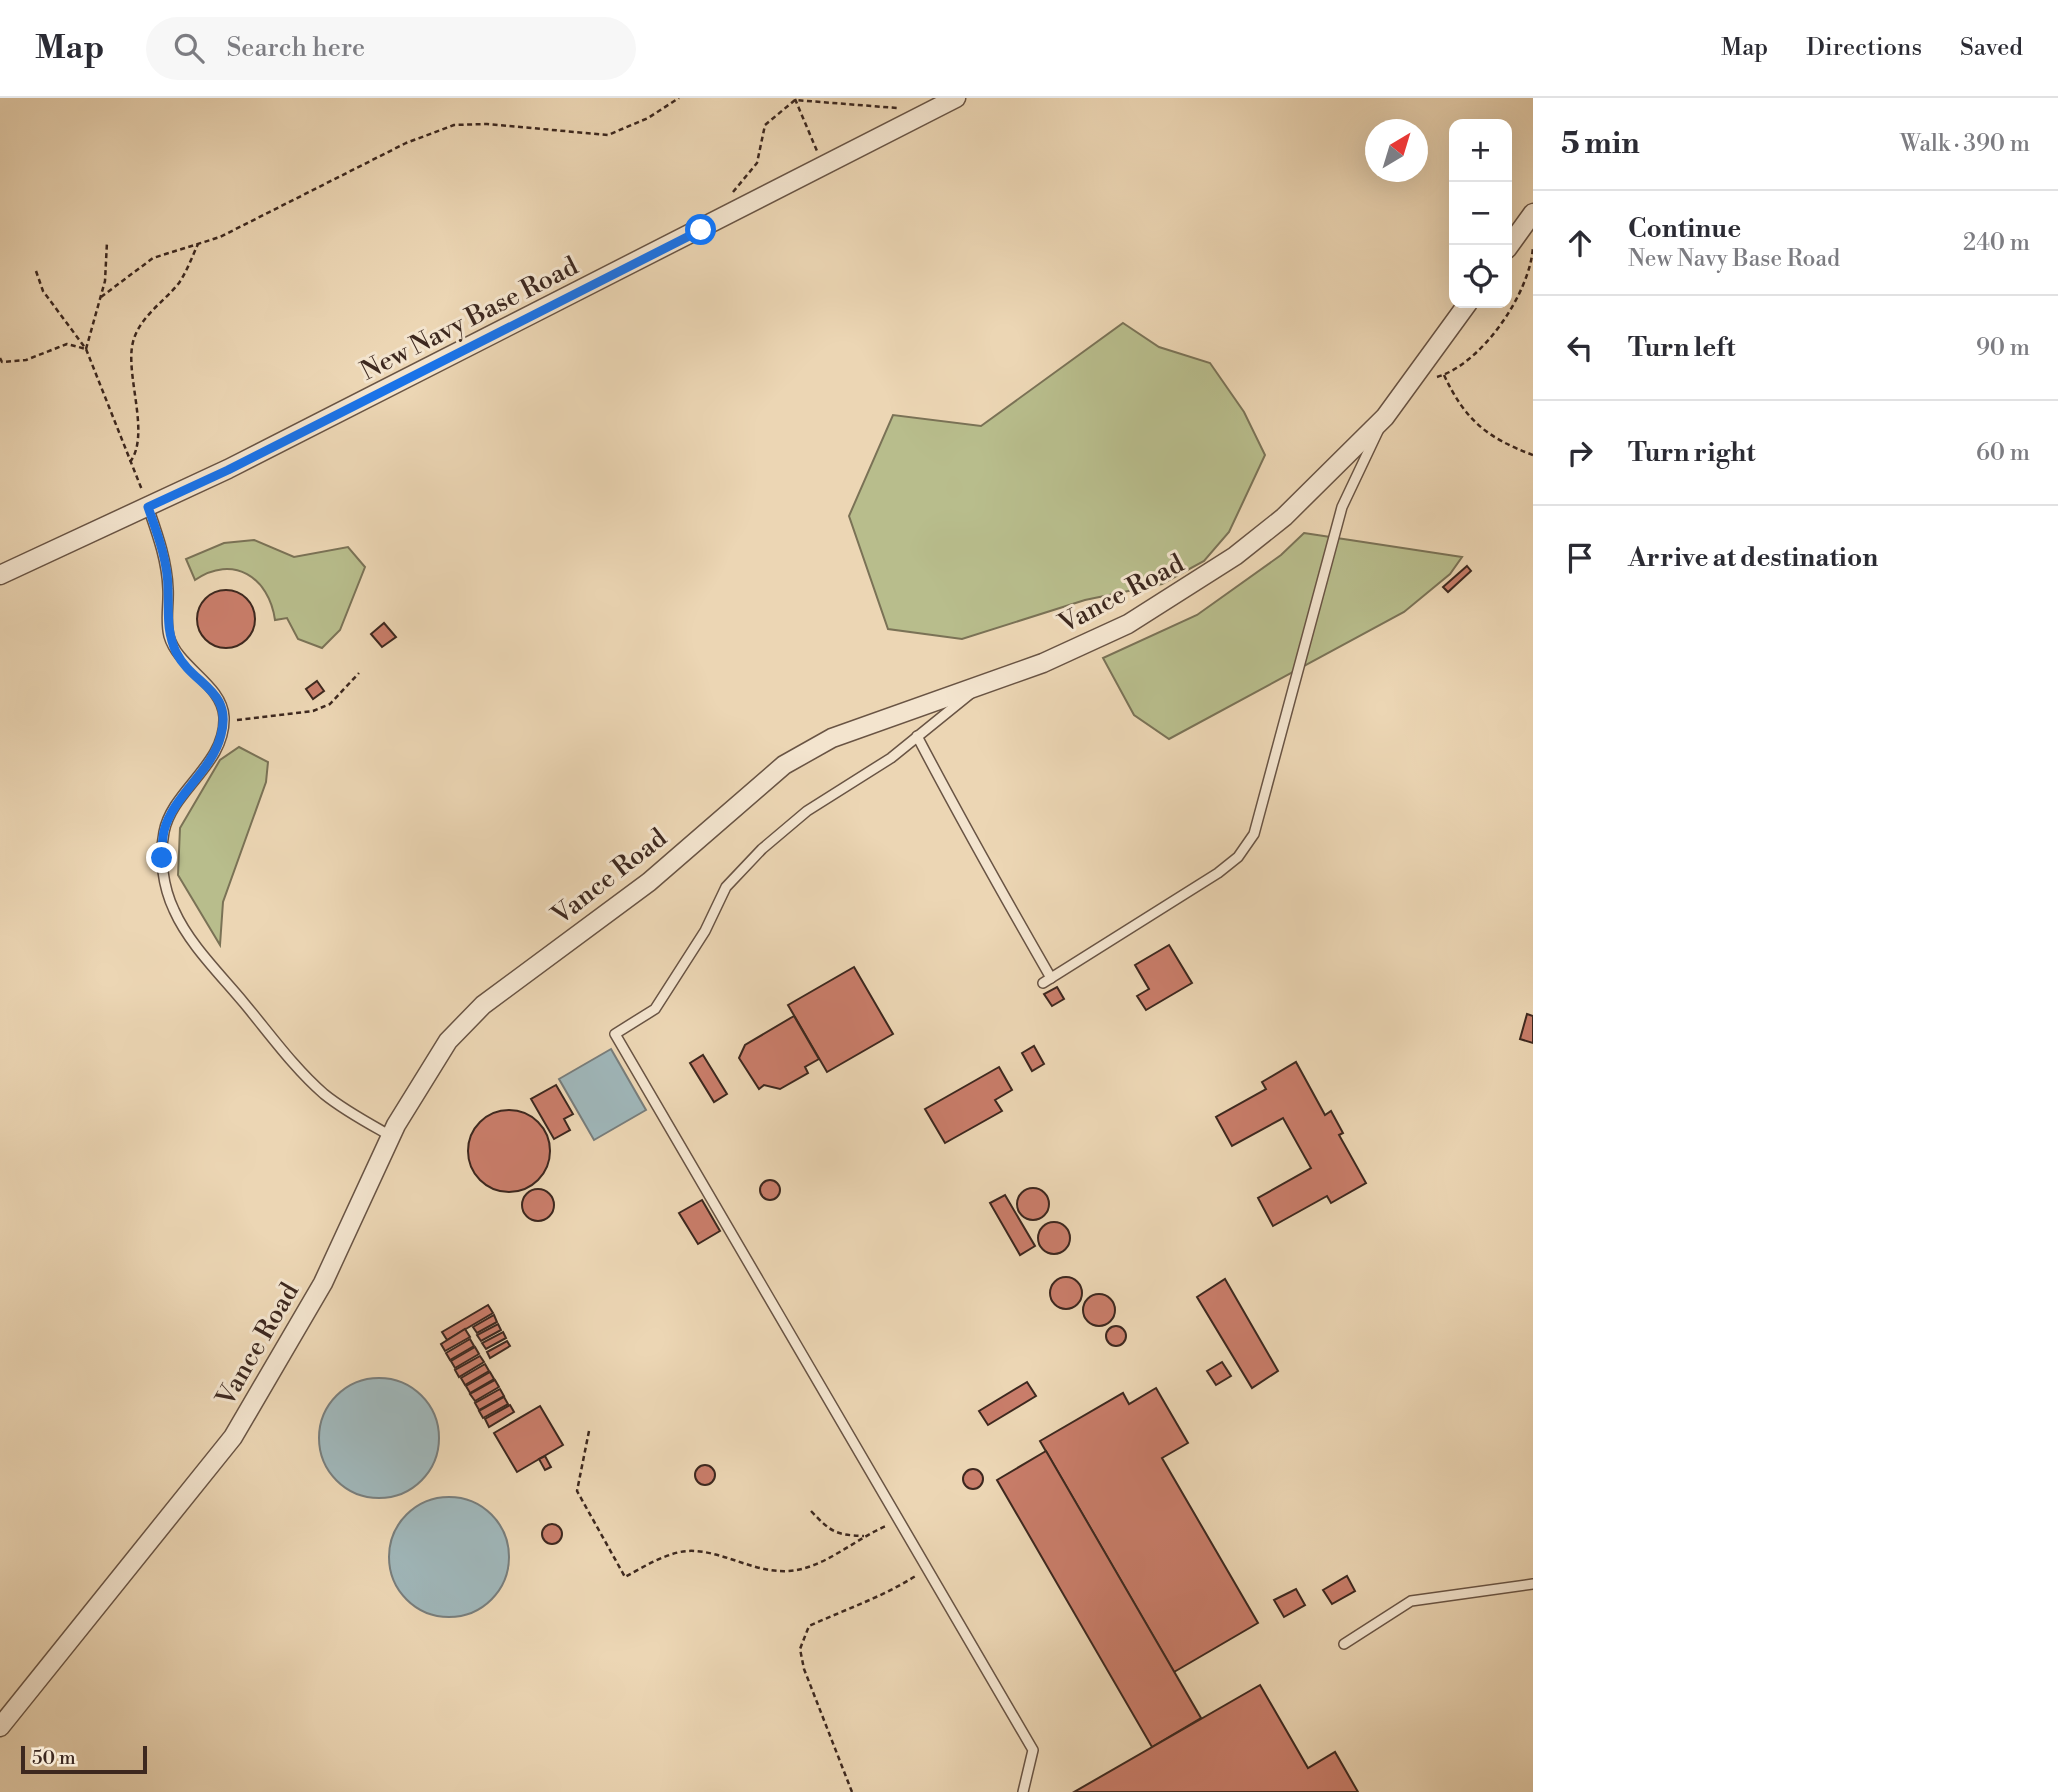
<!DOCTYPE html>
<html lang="en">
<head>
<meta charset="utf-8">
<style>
  :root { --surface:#fff; --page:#f7f7f7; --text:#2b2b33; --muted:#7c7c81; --line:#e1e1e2 }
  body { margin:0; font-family:"Libre Bodoni",serif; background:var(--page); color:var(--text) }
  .controls { position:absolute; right:21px; top:21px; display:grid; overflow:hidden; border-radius:14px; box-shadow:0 7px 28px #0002 }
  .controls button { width:63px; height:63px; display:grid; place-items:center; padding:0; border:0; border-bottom:2px solid var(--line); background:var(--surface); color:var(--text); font:35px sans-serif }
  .compass { position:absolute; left:1365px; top:21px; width:63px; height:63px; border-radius:50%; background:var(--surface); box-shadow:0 7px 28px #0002; rotate:38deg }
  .scale { position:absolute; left:21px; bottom:18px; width:126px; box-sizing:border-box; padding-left:7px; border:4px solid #3d281f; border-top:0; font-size:19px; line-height:24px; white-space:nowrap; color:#3d281f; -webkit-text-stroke:5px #f3e4ce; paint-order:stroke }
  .stop { position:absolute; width:21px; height:21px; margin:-16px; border:5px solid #1a73e8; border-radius:50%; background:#fff }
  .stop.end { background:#1a73e8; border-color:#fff; box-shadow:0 2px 7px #0008 }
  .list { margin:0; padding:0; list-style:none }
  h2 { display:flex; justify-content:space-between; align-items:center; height:91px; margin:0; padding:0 28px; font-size:30px }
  h2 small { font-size:23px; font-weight:400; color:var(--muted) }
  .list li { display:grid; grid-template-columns:46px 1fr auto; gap:21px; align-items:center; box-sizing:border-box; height:105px; padding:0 28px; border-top:2px solid var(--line) }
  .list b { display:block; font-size:26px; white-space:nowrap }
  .list p { margin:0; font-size:23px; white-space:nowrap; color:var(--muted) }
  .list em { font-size:23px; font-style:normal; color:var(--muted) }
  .icon { flex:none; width:38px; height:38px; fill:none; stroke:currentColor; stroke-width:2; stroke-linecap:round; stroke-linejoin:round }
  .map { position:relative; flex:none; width:1533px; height:1694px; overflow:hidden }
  header { display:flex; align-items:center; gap:42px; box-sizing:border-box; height:98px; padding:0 35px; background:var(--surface); border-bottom:2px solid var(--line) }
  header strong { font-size:33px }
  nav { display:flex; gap:38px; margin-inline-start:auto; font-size:24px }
  .search { width:490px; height:63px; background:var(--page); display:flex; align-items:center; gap:18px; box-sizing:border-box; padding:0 24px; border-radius:38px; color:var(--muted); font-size:26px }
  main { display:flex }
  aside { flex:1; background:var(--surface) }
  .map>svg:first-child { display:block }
  .green { fill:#b8bd8c; stroke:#7a7256; stroke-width:2 }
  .water { fill:#9fb6b9; stroke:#787d7b; stroke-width:2 }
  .building { fill:#c97d6a; stroke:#3d281f; stroke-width:2 }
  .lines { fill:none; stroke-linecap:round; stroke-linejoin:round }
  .lane-casing { stroke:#695444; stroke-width:12 }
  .street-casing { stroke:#695444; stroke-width:21 }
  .path { stroke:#3d281f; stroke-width:2.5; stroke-dasharray:5 3.5; stroke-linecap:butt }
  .lane { stroke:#f3e4ce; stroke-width:9 }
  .street { stroke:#f3e4ce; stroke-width:18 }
  .route { stroke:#1a73e8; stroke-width:9 }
  .labels { text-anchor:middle; stroke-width:6; stroke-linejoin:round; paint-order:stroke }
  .street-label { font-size:26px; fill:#3d281f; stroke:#f3e4ce }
</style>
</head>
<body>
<header>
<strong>Map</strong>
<div class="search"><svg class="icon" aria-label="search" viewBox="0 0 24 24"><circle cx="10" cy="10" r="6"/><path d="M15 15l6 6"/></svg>Search here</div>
<nav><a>Map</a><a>Directions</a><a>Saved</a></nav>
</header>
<main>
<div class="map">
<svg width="1533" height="1694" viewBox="0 0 1533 1694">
  <rect width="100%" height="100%" fill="#ecd6b4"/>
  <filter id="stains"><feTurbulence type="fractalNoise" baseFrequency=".00286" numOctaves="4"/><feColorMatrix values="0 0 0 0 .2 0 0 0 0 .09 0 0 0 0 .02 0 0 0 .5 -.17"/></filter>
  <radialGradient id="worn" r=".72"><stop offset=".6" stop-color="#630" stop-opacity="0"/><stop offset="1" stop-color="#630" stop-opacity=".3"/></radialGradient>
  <g class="green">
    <path d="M1123,225L1159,249L1210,265L1244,314L1265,357L1229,434L1204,463L1162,486L1085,502L962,541L888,531L849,418L893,317L981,328Z"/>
    <path d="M1304,435L1462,459L1450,476L1404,514L1169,641L1134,617L1103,560L1197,517L1281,457Z"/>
    <path d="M254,442L294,459L348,449L365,469L340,532L322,550L298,541L287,520L275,522C269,479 233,456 195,482L186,461L224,445Z"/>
    <path d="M239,649L268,664L266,684L223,804L220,847L178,777L180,730L220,662Z"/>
  </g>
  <g class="water">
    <path d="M611,951L646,1012L594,1042L559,981Z"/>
    <circle cx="379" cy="1340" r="60"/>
    <circle cx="449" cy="1459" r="60"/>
  </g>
  <g class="building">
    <path d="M1467,468L1471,473L1448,494L1443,489Z"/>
    <circle cx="226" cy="521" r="29"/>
    <path d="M384,525L396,539L382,549L371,536Z"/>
    <path d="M317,583L324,593L313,601L306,591Z"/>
    <path d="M1169,847L1192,885L1146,912L1137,898L1149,891L1135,867Z"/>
    <path d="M854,869L893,936L827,974L788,907Z"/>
    <path d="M1057,889L1064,901L1052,908L1044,896Z"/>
    <path d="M1527,916L1533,918V945L1520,941Z"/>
    <path d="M794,918L819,961L805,969L808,975L780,991L764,987L759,991L739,960L745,947Z"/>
    <path d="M1034,948L1044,966L1032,973L1022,955Z"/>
    <path d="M703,957L727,996L714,1004L690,965Z"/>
    <path d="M1296,964L1325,1017L1331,1013L1343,1035L1339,1037L1366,1085L1331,1105L1327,1098L1273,1128L1258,1100L1311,1070L1283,1020L1232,1048L1216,1019L1266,991L1262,984Z"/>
    <path d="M999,969L1012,992L995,1002L1002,1013L945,1045L925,1011Z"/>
    <path d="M556,987L573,1016L564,1021L570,1032L554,1041L531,1001Z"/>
    <circle cx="509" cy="1053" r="41"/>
    <circle cx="770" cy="1092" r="10"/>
    <circle cx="1033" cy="1106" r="16"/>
    <circle cx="538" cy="1107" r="16"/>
    <path d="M1005,1097L1035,1148L1020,1157L990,1105Z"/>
    <path d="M702,1102L720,1133L698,1146L679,1115Z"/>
    <circle cx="1054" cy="1140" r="16"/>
    <circle cx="1066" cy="1195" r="16"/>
    <path d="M1225,1181L1278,1273L1252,1290L1197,1199Z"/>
    <circle cx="1099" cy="1212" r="16"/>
    <path d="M488,1207L493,1215L447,1242L442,1234Z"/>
    <path d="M494,1217L497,1224L477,1235L473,1229Z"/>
    <path d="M498,1226L501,1232L481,1243L477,1237Z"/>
    <circle cx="1116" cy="1238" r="10"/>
    <path d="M465,1231L470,1239L445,1253L441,1246Z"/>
    <path d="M503,1234L506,1240L486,1251L482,1245Z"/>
    <path d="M470,1241L474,1248L450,1262L446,1255Z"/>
    <path d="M507,1243L510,1248L490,1260L487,1254Z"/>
    <path d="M475,1249L479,1256L455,1270L451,1263Z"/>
    <path d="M480,1258L484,1264L459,1279L455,1272Z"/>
    <path d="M1222,1264L1231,1278L1216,1287L1207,1273Z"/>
    <path d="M485,1266L489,1273L465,1287L461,1280Z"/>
    <path d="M490,1274L494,1281L470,1295L466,1288Z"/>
    <path d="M495,1282L499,1289L475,1303L470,1296Z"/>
    <path d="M1027,1284L1036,1298L988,1327L979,1313Z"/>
    <path d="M1156,1290L1188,1345L1162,1360L1258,1525L1174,1574L1040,1343L1123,1295L1129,1306Z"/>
    <path d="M500,1291L504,1298L479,1312L475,1305Z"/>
    <path d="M504,1299L508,1306L483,1320L479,1313Z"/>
    <path d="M510,1307L514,1314L489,1329L485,1321Z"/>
    <path d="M540,1308L563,1347L517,1374L494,1335Z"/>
    <path d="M1046,1353L1201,1620L1152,1649L997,1382Z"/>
    <path d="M545,1358L551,1369L545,1372L539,1361Z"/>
    <circle cx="705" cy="1377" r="10"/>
    <circle cx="973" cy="1381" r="10"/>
    <circle cx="552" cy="1436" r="10"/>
    <path d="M1347,1478L1355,1493L1332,1506L1323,1492Z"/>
    <path d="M1296,1491L1305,1507L1284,1519L1274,1502Z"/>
    <path d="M1260,1587L1308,1670L1335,1654L1358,1694H1074Z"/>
  </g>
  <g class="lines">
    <g class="lane-casing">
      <g id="lane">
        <path d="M148,409C157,435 167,462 168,491C169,506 165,522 169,538C178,570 222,586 224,619C226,666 172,692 164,734C159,759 163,789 174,812C189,846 220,876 244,905C269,935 294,970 324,996C345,1013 368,1025 391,1038"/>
        <path d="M970,596L891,660L807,713L762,751L726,789L705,833L655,911L615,936L1033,1652L1023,1694"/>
        <path d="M917,638C960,720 1005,800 1051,880"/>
        <path d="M1043,885L1218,775L1238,759L1254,736L1342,409L1378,333"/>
        <path d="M1344,1546L1411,1503L1533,1486"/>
      </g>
    </g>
    <g class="street-casing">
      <g id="street">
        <path d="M1507,151L1533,115"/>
        <path d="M0,477L228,371L956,0"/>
        <path d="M0,1629L233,1339L323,1185L396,1027L448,943L483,907L649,784L784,667L832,640L1043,565L1128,526L1235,458L1284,419L1385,319L1468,205"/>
      </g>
    </g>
    <g class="path">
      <path d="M795,1L817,53"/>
      <path d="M733,94L757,65L765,27L795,2L897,10"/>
      <path d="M36,173L43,193L86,251L142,392"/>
      <path d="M101,199L153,160L220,139L406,45L454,27L487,26L608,37L648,20L679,0"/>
      <path d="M86,251L105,183L107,144"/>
      <path d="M0,260L2,264L26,262L67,246L86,251"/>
      <path d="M1444,277C1465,322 1487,340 1533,357"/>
      <path d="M1437,279C1482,266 1531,194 1533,148"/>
      <path d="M130,364C150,338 127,282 132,249C136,221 163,205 179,185C187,173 192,159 198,146"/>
      <path d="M237,622L313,613L330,606L359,575"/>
      <path d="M589,1333L577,1393L625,1479C645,1468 672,1451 695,1453C727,1455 755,1475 789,1473C823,1471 855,1441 886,1428"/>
      <path d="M811,1413C831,1434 835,1437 864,1438"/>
      <path d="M852,1694L804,1571L800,1551L809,1528C846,1511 883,1499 917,1477"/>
    </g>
    <use href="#lane" class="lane"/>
    <use href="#street" class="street"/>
  </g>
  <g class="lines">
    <path class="route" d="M162,760C162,751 162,742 164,733C173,697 212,674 221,637C233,591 193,588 176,554C166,532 169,515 168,491C168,463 157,435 148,409L228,372L701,132"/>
  </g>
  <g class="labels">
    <g class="street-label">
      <text transform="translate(469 220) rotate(-27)" y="9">New Navy Base Road</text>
      <text transform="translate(1121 495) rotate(-28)" y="9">Vance Road</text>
      <text transform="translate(609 778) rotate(-38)" y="9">Vance Road</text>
      <text transform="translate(257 1246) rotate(-60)" y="9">Vance Road</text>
    </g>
  </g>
  <rect width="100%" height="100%" filter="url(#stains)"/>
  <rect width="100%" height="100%" fill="url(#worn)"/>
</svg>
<div class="controls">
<button>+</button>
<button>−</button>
<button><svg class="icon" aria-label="locate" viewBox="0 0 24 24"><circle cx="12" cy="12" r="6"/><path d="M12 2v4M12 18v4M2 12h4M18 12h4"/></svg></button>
</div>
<svg class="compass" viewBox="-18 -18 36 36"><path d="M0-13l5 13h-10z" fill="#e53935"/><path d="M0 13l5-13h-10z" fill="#7c7c81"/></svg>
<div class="scale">50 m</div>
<div class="stop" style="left:701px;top:132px"></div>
<div class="stop end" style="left:162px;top:760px"></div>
</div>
<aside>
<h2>5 min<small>Walk · 390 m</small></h2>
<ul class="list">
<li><svg class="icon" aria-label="ahead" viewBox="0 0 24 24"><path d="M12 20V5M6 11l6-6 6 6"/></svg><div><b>Continue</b><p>New Navy Base Road</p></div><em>240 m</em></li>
<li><svg class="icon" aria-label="left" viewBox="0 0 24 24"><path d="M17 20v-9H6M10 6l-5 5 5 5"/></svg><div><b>Turn left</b></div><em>90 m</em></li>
<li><svg class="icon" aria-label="right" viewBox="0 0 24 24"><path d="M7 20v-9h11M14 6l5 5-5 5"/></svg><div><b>Turn right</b></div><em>60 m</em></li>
<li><svg class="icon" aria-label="arrive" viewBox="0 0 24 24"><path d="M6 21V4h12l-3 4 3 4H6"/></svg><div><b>Arrive at destination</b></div></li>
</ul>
</aside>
</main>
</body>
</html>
